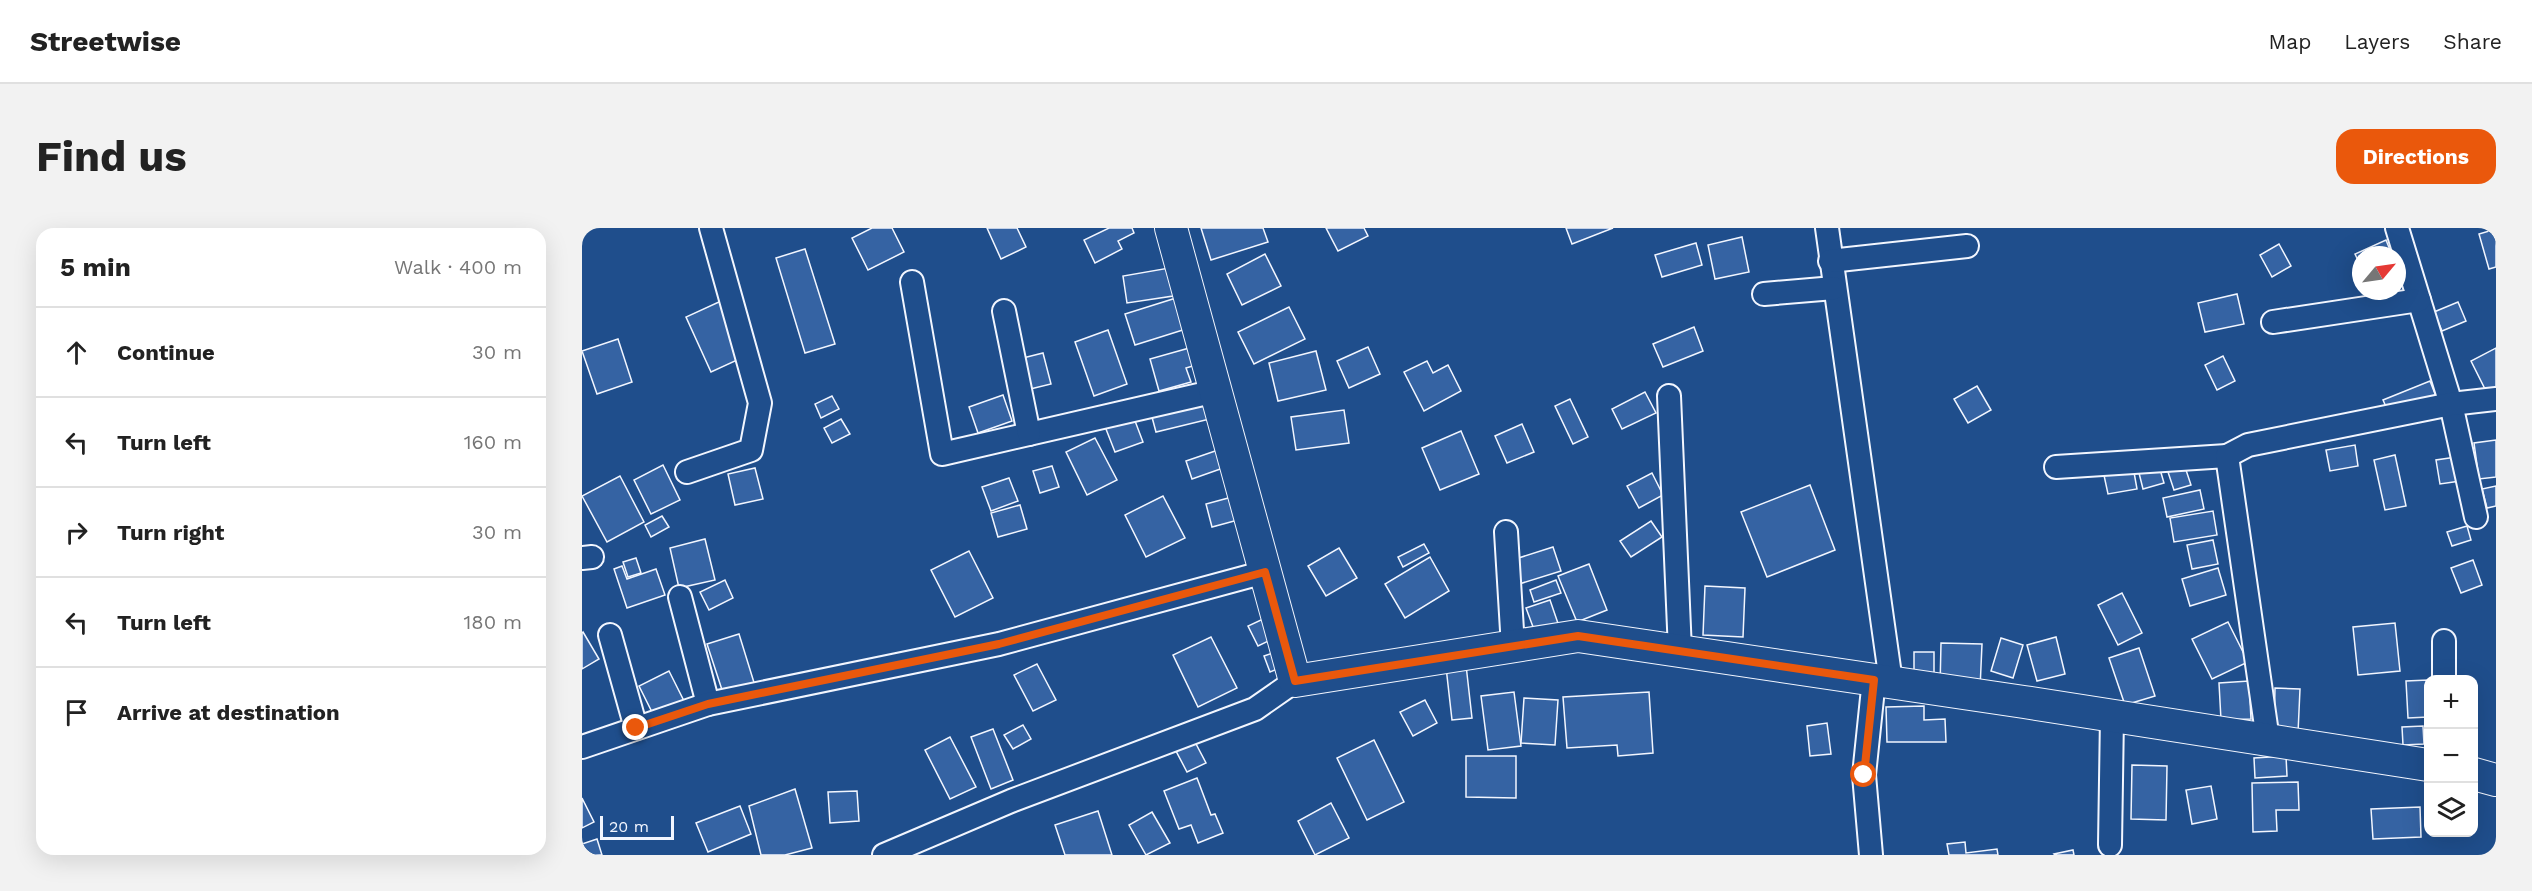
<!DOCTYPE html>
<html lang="en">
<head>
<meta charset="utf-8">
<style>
  :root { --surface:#fff; --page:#f2f2f2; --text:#222; --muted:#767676; --line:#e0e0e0; --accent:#ea580c }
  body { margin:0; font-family:"Work Sans",sans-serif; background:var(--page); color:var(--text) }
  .controls { position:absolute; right:18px; bottom:18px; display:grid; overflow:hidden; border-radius:12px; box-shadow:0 6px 24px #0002 }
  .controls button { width:54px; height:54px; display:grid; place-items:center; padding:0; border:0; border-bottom:2px solid var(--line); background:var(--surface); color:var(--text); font:30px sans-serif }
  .compass { position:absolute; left:1770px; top:18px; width:54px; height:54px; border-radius:50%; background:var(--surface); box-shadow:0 6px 24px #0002; rotate:61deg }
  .scale { position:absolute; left:18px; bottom:15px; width:74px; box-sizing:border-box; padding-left:6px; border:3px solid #f2f6ff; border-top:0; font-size:16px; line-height:21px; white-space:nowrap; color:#f2f6ff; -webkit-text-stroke:4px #1f4e8c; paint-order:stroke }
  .stop { position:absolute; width:18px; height:18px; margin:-14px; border:4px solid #ea580c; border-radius:50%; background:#fff }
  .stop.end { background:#ea580c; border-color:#fff; box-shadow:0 2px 6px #0008 }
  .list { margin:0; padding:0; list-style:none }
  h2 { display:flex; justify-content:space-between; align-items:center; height:78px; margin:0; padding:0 24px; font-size:26px }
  h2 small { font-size:20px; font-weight:400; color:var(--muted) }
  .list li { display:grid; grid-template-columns:39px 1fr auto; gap:18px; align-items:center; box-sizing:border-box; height:90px; padding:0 24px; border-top:2px solid var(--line) }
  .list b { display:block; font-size:22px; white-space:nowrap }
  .list em { font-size:20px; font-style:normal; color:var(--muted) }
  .icon { flex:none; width:33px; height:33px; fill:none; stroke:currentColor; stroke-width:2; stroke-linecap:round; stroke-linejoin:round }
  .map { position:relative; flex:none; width:1914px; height:627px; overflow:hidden; border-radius:18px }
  header { display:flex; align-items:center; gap:36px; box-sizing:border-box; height:84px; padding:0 30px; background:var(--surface); border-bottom:2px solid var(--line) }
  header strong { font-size:28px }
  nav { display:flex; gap:33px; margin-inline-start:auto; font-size:21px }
  .intro { display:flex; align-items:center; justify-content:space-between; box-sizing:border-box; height:144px; padding:0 36px }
  h1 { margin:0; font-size:42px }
  .button { padding:15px 27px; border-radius:18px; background:var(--accent); color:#fff; font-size:21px; font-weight:700 }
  main { display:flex; gap:36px; padding:0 36px }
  aside { flex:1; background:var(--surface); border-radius:18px; box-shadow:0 6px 24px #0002 }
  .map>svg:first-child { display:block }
  .building { fill:#3563a3; stroke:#f2f6ff; stroke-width:1.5 }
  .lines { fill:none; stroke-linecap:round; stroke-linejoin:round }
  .street-casing { stroke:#f2f6ff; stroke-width:26 }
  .secondary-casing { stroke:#f2f6ff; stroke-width:34 }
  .street { stroke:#1f4e8c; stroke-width:22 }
  .secondary { stroke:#1f4e8c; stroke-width:32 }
  .route { stroke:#ea580c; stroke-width:8 }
</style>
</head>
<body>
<header>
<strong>Streetwise</strong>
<nav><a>Map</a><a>Layers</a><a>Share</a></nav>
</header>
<div class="intro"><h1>Find us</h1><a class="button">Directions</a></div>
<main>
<aside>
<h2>5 min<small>Walk · 400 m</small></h2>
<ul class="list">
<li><svg class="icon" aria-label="ahead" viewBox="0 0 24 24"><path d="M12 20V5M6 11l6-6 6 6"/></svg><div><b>Continue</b></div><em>30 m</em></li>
<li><svg class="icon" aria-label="left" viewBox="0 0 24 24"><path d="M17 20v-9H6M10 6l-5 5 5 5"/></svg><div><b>Turn left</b></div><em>160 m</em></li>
<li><svg class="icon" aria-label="right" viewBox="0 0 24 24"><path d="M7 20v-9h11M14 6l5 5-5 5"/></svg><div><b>Turn right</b></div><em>30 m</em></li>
<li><svg class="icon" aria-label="left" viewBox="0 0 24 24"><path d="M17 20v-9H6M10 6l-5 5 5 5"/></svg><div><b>Turn left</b></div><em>180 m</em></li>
<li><svg class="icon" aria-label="arrive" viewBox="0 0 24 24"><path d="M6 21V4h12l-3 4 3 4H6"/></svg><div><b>Arrive at destination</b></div></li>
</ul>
</aside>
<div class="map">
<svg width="1914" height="627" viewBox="0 0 1914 627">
  <rect width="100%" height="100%" fill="#1f4e8c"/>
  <g class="building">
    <path d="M290,0H310L322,24L286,42L270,10Z"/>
    <path d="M405,0H435L444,19L419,31Z"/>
    <path d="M527,0H550L552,5L536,13L540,21L513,35L502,12Z"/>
    <path d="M619,0H681L686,14L629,32Z"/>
    <path d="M744,0H782L786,8L756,23Z"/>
    <path d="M984,0H1031L990,16Z"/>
    <path d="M1914,1V39L1907,41L1897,6Z"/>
    <path d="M1160,9L1167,44L1133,51L1126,17Z"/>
    <path d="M1804,12L1810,27H1779V39L1773,26Z"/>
    <path d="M1114,15L1120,37L1080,49L1073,27Z"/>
    <path d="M1697,16L1709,38L1690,49L1678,27Z"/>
    <path d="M223,21L253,116L223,125L194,30Z"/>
    <path d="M683,26L699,58L660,77L645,46Z"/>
    <path d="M587,40L591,68L545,75L541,48Z"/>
    <path d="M1655,66L1662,96L1623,104L1616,75Z"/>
    <path d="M594,70L604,101L553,117L543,86Z"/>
    <path d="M139,73L164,128L129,144L104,89Z"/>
    <path d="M1876,74L1884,93L1860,103L1852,84Z"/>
    <path d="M707,79L723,111L672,136L656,104Z"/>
    <path d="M1112,99L1121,123L1081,139L1071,116Z"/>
    <path d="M526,102L545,156L512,168L493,114Z"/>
    <path d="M36,111L50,154L15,166L0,123Z"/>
    <path d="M618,117L624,134L604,140L609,154L577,163L568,131Z"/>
    <path d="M786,119L798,146L767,160L755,133Z"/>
    <path d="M1914,120V178L1912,179L1889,133Z"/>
    <path d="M734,123L744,162L696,173L687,135Z"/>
    <path d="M461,125L469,156L440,163L433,132Z"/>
    <path d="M1641,128L1653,153L1635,162L1623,137Z"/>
    <path d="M845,133L851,145L866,137L879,163L842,183L822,144Z"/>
    <path d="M1848,153L1859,181L1813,199L1801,172Z"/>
    <path d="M1395,158L1409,182L1386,195L1372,171Z"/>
    <path d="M633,161L640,188L574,204L567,178Z"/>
    <path d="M1063,164L1074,185L1040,201L1030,181Z"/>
    <path d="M421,167L430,193L396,205L387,179Z"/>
    <path d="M250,168L257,181L239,190L233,176Z"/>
    <path d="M988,171L1006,209L991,216L973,178Z"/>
    <path d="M762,182L767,215L714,222L709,189Z"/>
    <path d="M550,185L561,214L533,224L522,196Z"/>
    <path d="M259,191L268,206L250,215L242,200Z"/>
    <path d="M940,196L952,224L925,235L913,208Z"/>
    <path d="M879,203L897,246L858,262L840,220Z"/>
    <path d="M513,210L535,252L505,267L484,224Z"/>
    <path d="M1914,212V249L1897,251L1892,215Z"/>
    <path d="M1773,217L1776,238L1748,243L1744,222Z"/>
    <path d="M639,221L644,239L610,251L604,233Z"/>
    <path d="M1813,227L1824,278L1803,282L1792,232Z"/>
    <path d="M1881,228L1885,252L1858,256L1854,232Z"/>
    <path d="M1575,231L1582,255L1561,261L1555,237Z"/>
    <path d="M1550,233L1555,261L1526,266L1520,238Z"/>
    <path d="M81,237L98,272L69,286L52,252Z"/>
    <path d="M470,238L477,259L458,265L451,243Z"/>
    <path d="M1603,239L1609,257L1592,262L1586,244Z"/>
    <path d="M173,240L181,271L153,277L146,246Z"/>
    <path d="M1070,245L1081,267L1057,280L1045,258Z"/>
    <path d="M38,248L62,294L25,314L0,268Z"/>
    <path d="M427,250L436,273L409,283L400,259Z"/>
    <path d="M1228,257L1253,322L1185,349L1159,284Z"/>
    <path d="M1914,258V278L1905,280L1900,261Z"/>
    <path d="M1618,262L1622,281L1585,289L1581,270Z"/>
    <path d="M581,268L603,310L564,329L543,287Z"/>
    <path d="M650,269L656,292L630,299L624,276Z"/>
    <path d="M438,277L445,301L416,309L409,285Z"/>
    <path d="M1631,283L1635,307L1592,314L1588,290Z"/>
    <path d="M80,288L87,299L69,309L63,297Z"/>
    <path d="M1069,293L1080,309L1049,329L1038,313Z"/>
    <path d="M1885,298L1889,312L1870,318L1865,304Z"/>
    <path d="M123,311L133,352L97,360L88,320Z"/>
    <path d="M1631,312L1636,336L1610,341L1605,317Z"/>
    <path d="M842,316L847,325L821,339L816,329Z"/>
    <path d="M971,319L979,343L934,357L927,333Z"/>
    <path d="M757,320L775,350L744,368L726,338Z"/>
    <path d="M387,323L411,370L373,389L349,342Z"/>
    <path d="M848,329L867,363L823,390L803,356Z"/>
    <path d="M54,330L59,345L46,349L41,334Z"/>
    <path d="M1891,332L1900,357L1879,365L1869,340Z"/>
    <path d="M1007,336L1025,382L995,394L976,348Z"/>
    <path d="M40,338L45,351L74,341L83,367L45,380L32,341Z"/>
    <path d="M1636,340L1644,367L1608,378L1600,351Z"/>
    <path d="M143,352L151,370L127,382L118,364Z"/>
    <path d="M974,352L979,365L952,374L948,362Z"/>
    <path d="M1123,358L1163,360L1161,409L1121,407Z"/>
    <path d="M1540,365L1560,405L1536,417L1516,377Z"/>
    <path d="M968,372L980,407L957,415L944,380Z"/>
    <path d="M696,384L705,404L676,418L666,398Z"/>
    <path d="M1646,394L1666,434L1630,451L1610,411Z"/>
    <path d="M1813,395L1818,443L1776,447L1771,399Z"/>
    <path d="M1,404L17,431L0,441V405Z"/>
    <path d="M157,406L174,461L143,471L125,416Z"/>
    <path d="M629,409L655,460L616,479L591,427Z"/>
    <path d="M1474,409L1483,446L1455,453L1445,417Z"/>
    <path d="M1419,410L1441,417L1431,450L1409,443Z"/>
    <path d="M1359,415L1400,416L1398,461L1358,460Z"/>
    <path d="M1557,420L1573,468L1543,477L1527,430Z"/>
    <path d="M694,424L700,439L688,444L682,428Z"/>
    <path d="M1332,424H1352V452L1332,451Z"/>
    <path d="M455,436L474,472L451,483L432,447Z"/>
    <path d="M884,437L890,490L870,492L864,439Z"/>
    <path d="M87,443L102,473L72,488L57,458Z"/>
    <path d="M1846,452V489L1826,490L1824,453Z"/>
    <path d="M1667,453L1669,491L1639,492L1637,455Z"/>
    <path d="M1693,460L1718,461L1716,505L1692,504Z"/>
    <path d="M932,464L939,518L906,522L899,468Z"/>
    <path d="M1067,464L1071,525L1036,528L1035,517L985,520L981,469Z"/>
    <path d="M942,470L976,472L973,517L939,515Z"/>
    <path d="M843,472L855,495L831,508L818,484Z"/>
    <path d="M1342,478V492L1363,491L1364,514H1305L1304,479Z"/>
    <path d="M1245,495L1249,526L1228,528L1225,498Z"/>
    <path d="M441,497L449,511L431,521L422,507Z"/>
    <path d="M1841,498L1842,516L1821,517L1820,499Z"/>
    <path d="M411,501L431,552L409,561L389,509Z"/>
    <path d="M368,509L394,559L368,571L343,522Z"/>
    <path d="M792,512L822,574L785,592L755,530Z"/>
    <path d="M613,514L624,535L605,544L594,523Z"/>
    <path d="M884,528H934V570L884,569Z"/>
    <path d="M1704,528L1705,548L1673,550L1672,530Z"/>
    <path d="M1550,537L1585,538L1584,592L1549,591Z"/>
    <path d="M615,550L629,587L633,586L641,605L616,615L609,597L597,601L582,563Z"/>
    <path d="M1716,554L1717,582H1694L1695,603L1671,604L1670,555Z"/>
    <path d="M1629,558L1635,591L1610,596L1604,562Z"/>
    <path d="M213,561L230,620L203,627H179L167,578Z"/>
    <path d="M275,563L277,593L248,595L246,564Z"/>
    <path d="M0,570L12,594L0,600Z"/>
    <path d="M749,575L767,610L733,627L716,593Z"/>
    <path d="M158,578L169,606L126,624L114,595Z"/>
    <path d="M1838,579L1839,609L1791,611L1789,581Z"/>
    <path d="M516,583L530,627H483L473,597Z"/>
    <path d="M570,584L588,615L564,627L547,597Z"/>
    <path d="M15,611L20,627H1L0,616Z"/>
    <path d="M1383,614L1384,625L1415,621L1416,627H1367L1365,616Z"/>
    <path d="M1491,622L1492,627H1473L1472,626Z"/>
  </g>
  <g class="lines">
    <g class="street-casing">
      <g id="street">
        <path d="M1245,0L1309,454"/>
        <path d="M1815,0L1869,176L1894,289"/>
        <path d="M1248,33L1385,18"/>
        <path d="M330,54L360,226L634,163"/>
        <path d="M1182,66L1252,60"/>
        <path d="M422,83L447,206"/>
        <path d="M1691,94L1837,72"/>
        <path d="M1087,168L1098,423"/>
        <path d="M1474,239L1645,228"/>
        <path d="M105,244L169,222L178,175L129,0"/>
        <path d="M924,304L931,419"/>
        <path d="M0,330L10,329"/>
        <path d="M98,369L126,476"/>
        <path d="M28,407L54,500"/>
        <path d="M1862,452V413"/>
        <path d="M1686,512L1645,228L1666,217L1869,176L1914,171"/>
        <path d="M0,519L126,476L417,416L683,344"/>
        <path d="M1528,617L1530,488"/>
        <path d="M302,627L429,573L673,481L713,453"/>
        <path d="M1289,627L1282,547L1292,451"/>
      </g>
    </g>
    <g class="secondary-casing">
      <g id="secondary">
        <path d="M589,0L713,453L996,408L1442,474L1846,537"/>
        <path d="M1892,546L1914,552"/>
      </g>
    </g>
    <use href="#street" class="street"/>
    <use href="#secondary" class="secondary"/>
  </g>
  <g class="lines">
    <path class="route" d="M54,500L126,476L417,416L683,344L713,453L996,408L1292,452L1282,547"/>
  </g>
</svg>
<div class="controls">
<button>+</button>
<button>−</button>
<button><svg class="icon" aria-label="layers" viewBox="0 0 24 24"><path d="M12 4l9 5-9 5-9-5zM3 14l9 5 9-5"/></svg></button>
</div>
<svg class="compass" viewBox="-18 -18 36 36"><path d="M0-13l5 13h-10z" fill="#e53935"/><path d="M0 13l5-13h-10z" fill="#767676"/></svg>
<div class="scale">20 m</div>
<div class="stop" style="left:1282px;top:547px"></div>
<div class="stop end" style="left:54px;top:500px"></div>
</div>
</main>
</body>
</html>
